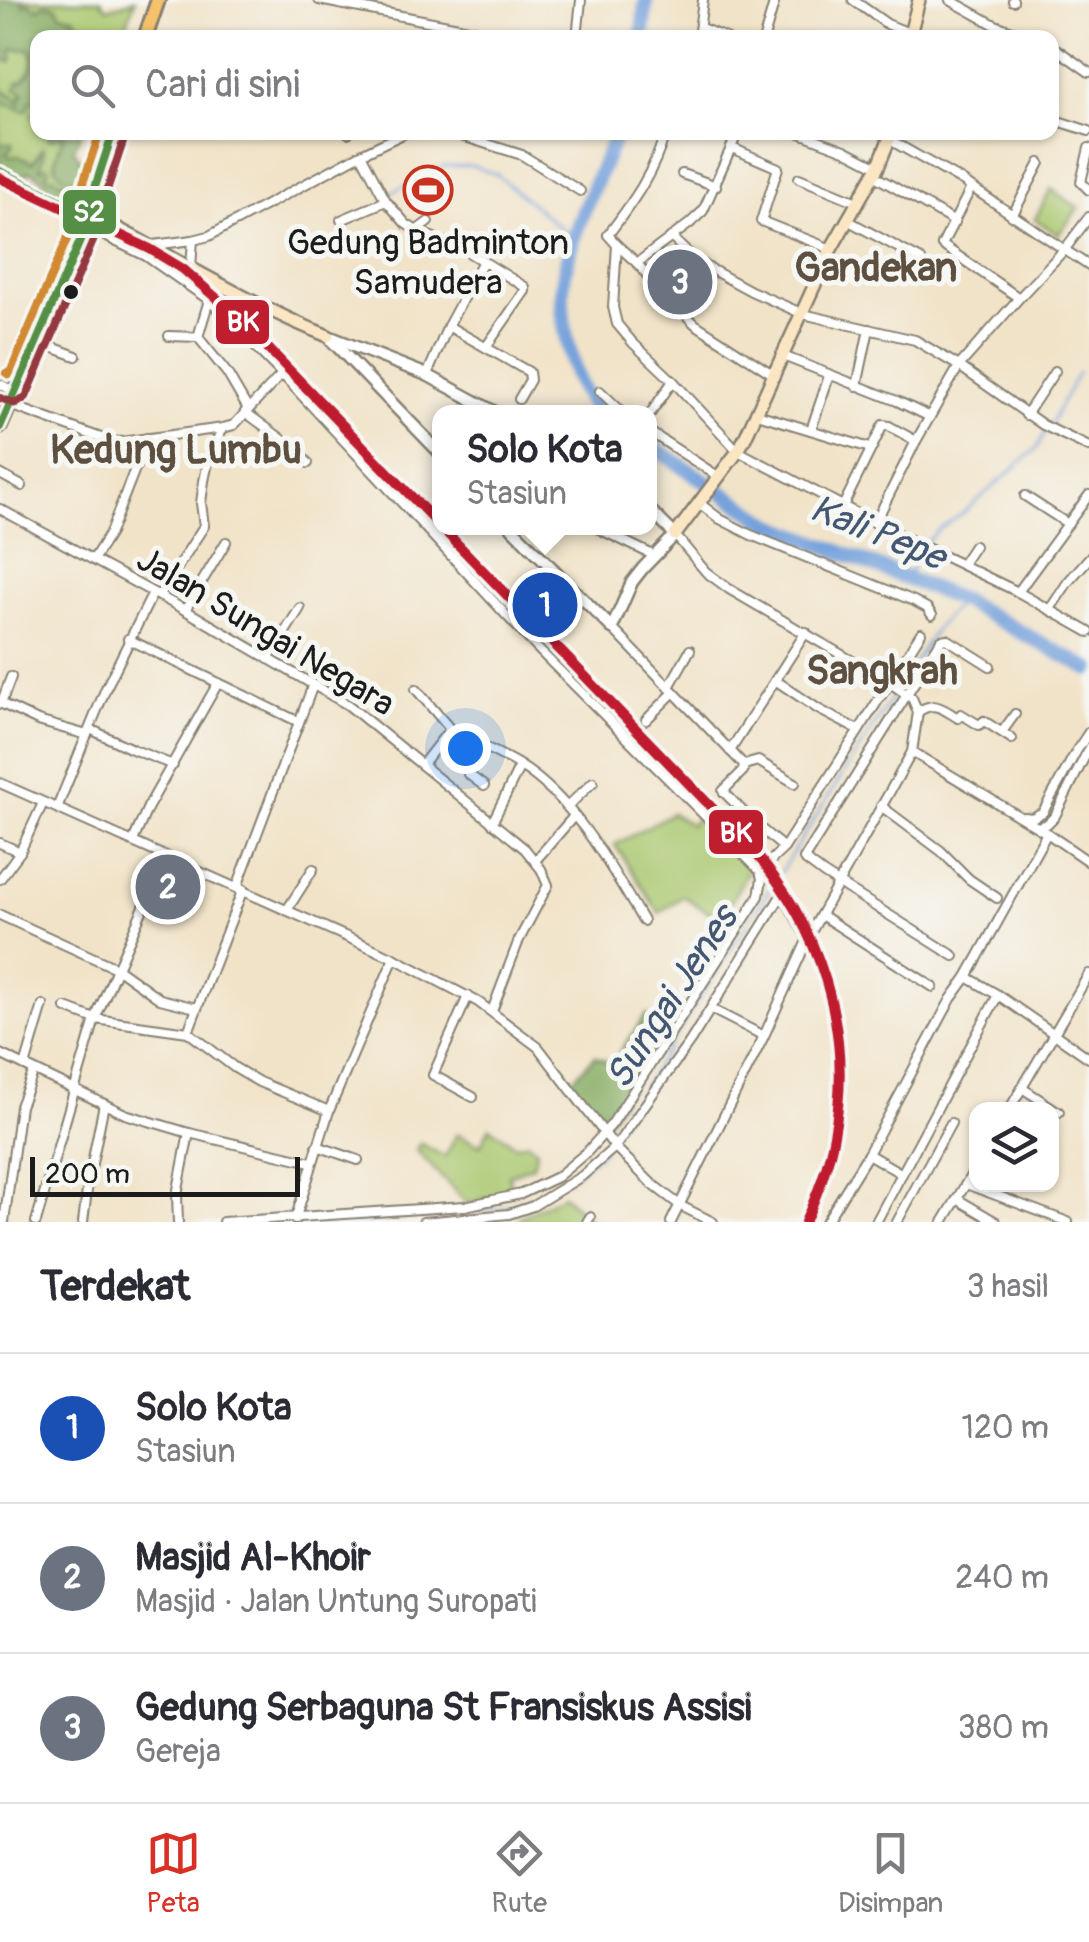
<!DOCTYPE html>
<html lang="id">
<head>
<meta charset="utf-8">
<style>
  :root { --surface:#fff; --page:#f7f7f7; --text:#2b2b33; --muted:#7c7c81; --line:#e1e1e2; --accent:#d93025 }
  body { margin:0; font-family:Pangolin,sans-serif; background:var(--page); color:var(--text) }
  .controls { position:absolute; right:30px; bottom:30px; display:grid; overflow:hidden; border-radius:20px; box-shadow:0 2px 8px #0004 }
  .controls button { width:90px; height:90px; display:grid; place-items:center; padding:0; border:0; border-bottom:2px solid var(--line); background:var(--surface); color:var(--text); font:50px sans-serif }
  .scale { position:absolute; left:30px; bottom:25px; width:270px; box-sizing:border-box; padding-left:10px; border:5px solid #1c1c1c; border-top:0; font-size:28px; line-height:35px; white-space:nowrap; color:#1c1c1c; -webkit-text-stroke:8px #f6f6f2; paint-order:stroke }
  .you { position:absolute; left:465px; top:748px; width:35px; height:35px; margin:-25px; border:8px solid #fff; border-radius:50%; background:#1a73e8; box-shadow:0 0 0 15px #1a73e833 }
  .badge { display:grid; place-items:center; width:65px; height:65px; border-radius:50%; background:var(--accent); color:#fff; font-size:32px; font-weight:700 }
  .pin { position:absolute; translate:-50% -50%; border:5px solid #fff; box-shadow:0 2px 10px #0006 }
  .popup { position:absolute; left:432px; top:405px; width:225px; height:130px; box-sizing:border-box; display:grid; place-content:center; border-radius:20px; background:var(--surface); filter:drop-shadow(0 2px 8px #0005); font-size:32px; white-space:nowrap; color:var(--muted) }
  .popup b { font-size:38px; color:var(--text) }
  .popup::after { content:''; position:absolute; left:50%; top:100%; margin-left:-20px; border:20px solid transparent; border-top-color:var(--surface) }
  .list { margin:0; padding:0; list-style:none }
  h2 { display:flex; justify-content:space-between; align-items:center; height:130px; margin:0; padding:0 40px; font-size:42px }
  h2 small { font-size:32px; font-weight:400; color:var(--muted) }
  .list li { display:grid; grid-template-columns:65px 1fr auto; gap:30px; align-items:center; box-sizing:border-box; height:150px; padding:0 40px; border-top:2px solid var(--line) }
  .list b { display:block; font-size:38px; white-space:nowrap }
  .list p { margin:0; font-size:32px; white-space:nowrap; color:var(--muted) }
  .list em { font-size:32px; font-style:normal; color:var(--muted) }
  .icon { flex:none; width:55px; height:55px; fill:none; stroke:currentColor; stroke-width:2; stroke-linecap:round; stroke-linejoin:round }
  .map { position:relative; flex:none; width:1089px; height:1222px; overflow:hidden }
  .search { position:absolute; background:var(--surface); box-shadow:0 2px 8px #0004; left:30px; right:30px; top:30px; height:110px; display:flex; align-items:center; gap:25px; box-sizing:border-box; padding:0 35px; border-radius:20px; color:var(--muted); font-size:38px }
  .sheet { height:580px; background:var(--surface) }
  nav { display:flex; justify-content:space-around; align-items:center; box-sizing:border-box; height:140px; border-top:2px solid var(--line); background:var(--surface); font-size:28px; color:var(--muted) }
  nav a { display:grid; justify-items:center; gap:5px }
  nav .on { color:var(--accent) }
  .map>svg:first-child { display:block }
  .green { fill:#aac870; stroke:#637246; stroke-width:2.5 }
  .forest { fill:#87ac62; stroke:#52643f; stroke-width:2.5 }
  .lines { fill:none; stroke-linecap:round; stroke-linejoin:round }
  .stream { stroke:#73a0db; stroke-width:2.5 }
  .river { stroke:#73a0db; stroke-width:15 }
  .minor-casing { stroke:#868072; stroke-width:12 }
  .tertiary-casing { stroke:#868072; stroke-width:15 }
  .secondary-casing { stroke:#868072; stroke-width:16 }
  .primary-casing { stroke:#868072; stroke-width:18 }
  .minor { stroke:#fff; stroke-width:8 }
  .tertiary { stroke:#fff; stroke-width:10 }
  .secondary { stroke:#fbe6c4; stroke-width:11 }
  .primary { stroke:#f5c16b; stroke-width:12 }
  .bus-1-casing { stroke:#f6f6f2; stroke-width:15 }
  .bus-2-casing { stroke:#f6f6f2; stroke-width:15 }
  .bus-3-casing { stroke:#f6f6f2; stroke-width:15 }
  .bus-1 { stroke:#548f45; stroke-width:8 }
  .bus-2 { stroke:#96393f; stroke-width:8 }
  .bus-3 { stroke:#d18932; stroke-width:8 }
  .rail-1-casing { stroke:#f6f6f2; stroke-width:18 }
  .rail-1 { stroke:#be1e2d; stroke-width:10 }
  .bus-dot { fill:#1c1c1c; stroke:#f6f6f2; stroke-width:4 }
  .labels { text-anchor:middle; stroke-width:10; stroke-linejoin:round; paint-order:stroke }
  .poi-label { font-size:35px; fill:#1c1c1c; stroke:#f6f6f2 }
  .street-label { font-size:35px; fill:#1c1c1c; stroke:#f6f6f2 }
  .water-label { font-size:38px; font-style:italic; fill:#435772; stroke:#f6f6f2 }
  .quarter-label { font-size:40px; font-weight:bold; fill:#5e5040; stroke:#f6f6f2 }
  .line-badge { stroke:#f6f6f2; stroke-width:4 }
  .badge-label { font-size:28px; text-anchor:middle; font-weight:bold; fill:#fff }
</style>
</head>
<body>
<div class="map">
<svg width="1089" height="1222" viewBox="0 0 1089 1222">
  <rect width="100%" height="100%" fill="#f6f6f2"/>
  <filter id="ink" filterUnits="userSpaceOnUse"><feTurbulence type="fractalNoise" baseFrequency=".01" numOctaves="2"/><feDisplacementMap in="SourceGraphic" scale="20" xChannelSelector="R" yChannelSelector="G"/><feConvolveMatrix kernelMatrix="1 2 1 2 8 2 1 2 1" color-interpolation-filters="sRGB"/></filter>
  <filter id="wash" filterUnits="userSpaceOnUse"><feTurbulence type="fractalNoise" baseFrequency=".0048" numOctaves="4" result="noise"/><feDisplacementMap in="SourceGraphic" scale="40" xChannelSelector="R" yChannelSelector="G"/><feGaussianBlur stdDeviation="2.25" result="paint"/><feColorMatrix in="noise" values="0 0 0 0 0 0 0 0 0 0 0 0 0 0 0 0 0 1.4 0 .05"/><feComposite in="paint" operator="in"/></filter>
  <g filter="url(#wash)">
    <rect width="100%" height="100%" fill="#f1e3c8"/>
    <g class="green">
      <path d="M23,0H102V4L107,8L135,0L123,35L117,33V29C95,30 68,25 53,5H45L38,9L24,7Z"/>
      <path d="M0,47L4,50L0,59L10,62V52L16,48L31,50C39,64 28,69 24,81L18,82L22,92L25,91L20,97V103L13,95L0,90Z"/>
      <path d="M34,99L37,100V110L33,112L32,116L37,120L38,132L46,133V135H64C62,147 54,153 55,167L64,175L83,182L70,192L64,181H56L54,176L47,178L46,175L49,170L47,166L40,169L44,154L41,149L33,163L16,156L9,157L6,154L12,148V144L0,145V103L11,106Z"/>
      <path d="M1051,189L1079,208L1058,235L1035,219Z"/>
      <path d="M672,813L691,825L699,814L750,867L721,920L683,896L659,913L615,845Z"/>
      <path d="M490,1127L515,1145L528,1142L537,1150L533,1165L508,1176L514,1193L466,1203L416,1150L420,1143L445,1157L457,1134L480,1145Z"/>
      <path d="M563,1195L592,1222H525L519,1218Z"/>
    </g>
    <g class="forest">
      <path d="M0,0H23L24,6L29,3L38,9C44,4 50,3 57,7L60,14L74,17L83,27L97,25L105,29L114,26L117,29V34L132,37L38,38L37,100L30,101L29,108L25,111C16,109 9,103 0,103V90L13,95L20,103V97L24,93L16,89L17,84C31,77 35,67 32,52L26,48L20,50L16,48L10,52L13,58L11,62L0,58L3,50L0,47Z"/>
      <path d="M46,133H82L73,149L83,163L90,168L91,174L89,179C48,180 52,164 64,136L49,139Z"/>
      <path d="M2,144H12V148L6,153L9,157L18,156L33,163L43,148L44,154L40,169L47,166L49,169L46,175L47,178L54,176L57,181H64L68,192L64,195L63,199L50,196C48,185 39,173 27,172L23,181L0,170V145Z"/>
      <path d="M646,1015L670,1030L604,1127L571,1081L595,1056L612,1063Z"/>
    </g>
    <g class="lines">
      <g class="stream">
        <path d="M388,194L445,166H472L496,174L563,230"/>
        <path d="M565,231L573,237L569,252"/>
        <path d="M1051,423L1078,372"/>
        <path d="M926,543L937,531L963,513L1036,449L1047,430"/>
        <path d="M907,579L921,549"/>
        <path d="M611,1137L937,627L961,600"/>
        <path d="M354,1222L499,1209L543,1193L577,1173L602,1151L606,1144"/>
      </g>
      <g class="river">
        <path d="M642,38L646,0"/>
        <path d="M601,412C585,402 576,379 572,360C566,335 560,311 563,284C567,239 599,176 617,132"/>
        <path d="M650,445L772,525L961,600L1089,669"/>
      </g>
    </g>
  </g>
  <g filter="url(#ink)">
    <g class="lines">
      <g class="minor-casing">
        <g id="minor">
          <path d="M319,0L515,38"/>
          <path d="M853,0L887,24L909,33"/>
          <path d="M950,0L995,25L1032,38"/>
          <path d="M1013,1V0"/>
          <path d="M701,28L726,38"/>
          <path d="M577,38L581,0"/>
          <path d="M698,38L703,0"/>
          <path d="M764,38L775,0"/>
          <path d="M1052,46L1089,72"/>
          <path d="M1052,119L1089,131"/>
          <path d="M348,132V133"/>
          <path d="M449,132L522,155L580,191"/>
          <path d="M665,132C655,172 632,203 608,235L617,245L613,307L617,324L633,343L673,381L738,451L875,523L1018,592L1089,632"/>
          <path d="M797,132L845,150L878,167"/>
          <path d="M890,140L962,181L1089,266"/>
          <path d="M732,148L778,168L761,221L831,249"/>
          <path d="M1089,148L1081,182L1089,190"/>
          <path d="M361,154L386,201L406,224L417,231L468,252L525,287V291L486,347"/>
          <path d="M682,174L716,186"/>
          <path d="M873,175L955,222"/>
          <path d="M799,178L857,202"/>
          <path d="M971,188L942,245L1019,298"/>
          <path d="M1012,216L1040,163"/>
          <path d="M341,220L386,201"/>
          <path d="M847,220L921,260"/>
          <path d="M86,227L146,256L209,300L282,374"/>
          <path d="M416,231L428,222"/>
          <path d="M671,237L693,258L707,267L751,291L803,314L915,340L959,366L1043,425L1089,447"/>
          <path d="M153,245L193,240L209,236L361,154L407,132"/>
          <path d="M617,245L637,263L659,289L695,324L774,375"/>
          <path d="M637,263L689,224L703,211L738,132"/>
          <path d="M191,267L193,240"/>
          <path d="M242,318L255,304"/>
          <path d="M448,326L529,372L530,380L519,399"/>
          <path d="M169,336L198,337L227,373L248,409"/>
          <path d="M198,337L209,300"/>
          <path d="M38,342L76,356"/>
          <path d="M783,356L897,401L930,417"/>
          <path d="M427,375L448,326L483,261"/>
          <path d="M0,384L15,392"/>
          <path d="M857,386L869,329"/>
          <path d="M600,391L622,412"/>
          <path d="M10,405L109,441L121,442L223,428L234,425L282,374L536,647L760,871L784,848L921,633"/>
          <path d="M245,412L294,448L308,463"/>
          <path d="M650,414L673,381"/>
          <path d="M757,414L870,448"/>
          <path d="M1026,415L1055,371"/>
          <path d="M811,430L829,376"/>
          <path d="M650,432L719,477"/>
          <path d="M0,474L22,486"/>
          <path d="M1025,496L1068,524"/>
          <path d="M699,503L720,519L751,535L914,601L927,608L932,615"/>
          <path d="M843,506L883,425L889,426L916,441"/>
          <path d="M0,509L185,610L348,705L525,849L541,869L548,885L519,940L492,1011"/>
          <path d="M875,523L916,441L959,366L1019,298L1065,249L1089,217"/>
          <path d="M597,528L655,556"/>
          <path d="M93,560L110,533L147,438"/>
          <path d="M962,564L974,546"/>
          <path d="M1018,592L1089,495"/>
          <path d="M159,596L204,526L201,503L204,481L210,453L223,428"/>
          <path d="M1050,609L1068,582L1089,558"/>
          <path d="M185,610L226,542"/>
          <path d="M612,628L744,765"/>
          <path d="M128,639L299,722"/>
          <path d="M268,659L300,608"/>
          <path d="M775,680L818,709L858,730"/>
          <path d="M669,687L690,650"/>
          <path d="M416,689L450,729"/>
          <path d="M0,703L38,721L87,735"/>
          <path d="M1,704L11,677"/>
          <path d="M918,712C934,700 943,709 958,718L961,714L979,725L984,721L1012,739"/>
          <path d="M646,720L674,692"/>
          <path d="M90,729L132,749L173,765"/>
          <path d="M1002,732L1015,714"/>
          <path d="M478,745L468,774L484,786"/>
          <path d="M730,751L806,632"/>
          <path d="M912,752L1047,833L1089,862"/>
          <path d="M422,765L450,729C473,742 497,752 519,765C574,799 611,867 643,921"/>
          <path d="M0,783L394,958L478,1002L538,1047L615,1147L652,1184L681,1206L713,1222"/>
          <path d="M881,806L941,851L969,879L997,898"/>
          <path d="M567,807L593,782"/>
          <path d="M57,808L106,688L153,593"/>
          <path d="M1024,817L1032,818L1043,812L1077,750L1089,732"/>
          <path d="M492,823L520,766"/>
          <path d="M1037,827L1047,824L1055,816L1089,748"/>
          <path d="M133,841L148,807L218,683"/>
          <path d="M0,843L20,852"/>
          <path d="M784,848L754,823L723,791L743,771L744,765L758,761L795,783"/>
          <path d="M535,861L574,816"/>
          <path d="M0,879L20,852L43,803"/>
          <path d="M237,887L313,685"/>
          <path d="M287,910L313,869"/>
          <path d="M0,915L118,969L160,999L196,1008"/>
          <path d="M821,915L933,987"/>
          <path d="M954,956L824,874L804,859L941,640L947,639L990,666"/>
          <path d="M967,977L998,995L1089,1058"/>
          <path d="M468,996L433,1075L473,1097"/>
          <path d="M66,1008L95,1019L188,1032L235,1068L259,1082L329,1111"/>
          <path d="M711,1009L764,1036"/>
          <path d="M188,1032L243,889"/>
          <path d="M0,1054L125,1114L189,1133L311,1162"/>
          <path d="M25,1066L43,1005"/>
          <path d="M1022,1088L1059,1112"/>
          <path d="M1009,1110L1089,974"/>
          <path d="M317,1146L358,1160"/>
          <path d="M868,1154L902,1174"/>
          <path d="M966,1184L1068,1222"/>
          <path d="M957,1199L996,1222"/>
          <path d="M295,1220L329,1111L394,958"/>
          <path d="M4,1222L20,1106L34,1071"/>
          <path d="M36,1222L95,1019L166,856"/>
          <path d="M83,1222L88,1183L104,1104"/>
          <path d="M178,1222L177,1195L189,1133"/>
          <path d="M223,1222L465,1206L521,1194L557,1177L587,1152L612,1124L759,896L762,879L760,871"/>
          <path d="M423,1222L509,1214L533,1206L582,1176L615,1147L691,1040L779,899L787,902L807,938"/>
          <path d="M587,1222L590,1217"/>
          <path d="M671,1222L764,1036L810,934L912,752L918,712L912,698L890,683L729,589L706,572L675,535"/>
          <path d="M826,1222L868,1154L951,999L967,977L1047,833"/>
          <path d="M876,1222L998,995"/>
          <path d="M897,1222L951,1123"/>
          <path d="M943,1222L976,1167"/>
        </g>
      </g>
      <g class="tertiary-casing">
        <g id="tertiary">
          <path d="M0,171L89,214"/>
          <path d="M328,336L427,375L495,412"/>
          <path d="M332,341L440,453"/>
          <path d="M512,528L612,628L632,582L643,568L675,535L650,510"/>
        </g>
      </g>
      <g class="secondary-casing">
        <g id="secondary">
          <path d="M909,38L919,0"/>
          <path d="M89,214C170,254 245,303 328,336"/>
          <path d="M675,535L738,451L745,438L831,249L878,167L892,132"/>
        </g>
      </g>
      <g class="primary-casing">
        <g id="primary">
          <path d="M145,38L158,0"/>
          <path d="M0,427L86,227L95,187L113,132"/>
        </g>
      </g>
      <use href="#minor" class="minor"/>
      <use href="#tertiary" class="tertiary"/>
      <use href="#secondary" class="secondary"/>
      <use href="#primary" class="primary"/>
      <g class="bus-1-casing">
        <g id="bus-1">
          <path d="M0,171L89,214"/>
          <path d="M0,427L86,227L95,187L113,132"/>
        </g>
      </g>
      <g class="bus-2-casing">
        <path id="bus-2" d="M0,398L16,404L26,397L97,232L107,190L125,136"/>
      </g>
      <g class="bus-3-casing">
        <path id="bus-3" d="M6,373L9,375L74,223L83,183L100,132"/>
      </g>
      <use href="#bus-1" class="bus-1"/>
      <use href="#bus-2" class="bus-2"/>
      <use href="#bus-3" class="bus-3"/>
      <g class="rail-1-casing">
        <g id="rail-1">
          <path d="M0,178L150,249L183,269L237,316L440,526"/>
          <path d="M442,528L748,845C820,924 854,1029 834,1135C829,1165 817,1194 805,1222"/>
        </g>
      </g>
      <use href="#rail-1" class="rail-1"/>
    </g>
  </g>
  <defs>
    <g id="stadium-ring" transform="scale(2.5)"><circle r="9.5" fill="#f6f6f2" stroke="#c8321e" stroke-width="1.5"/><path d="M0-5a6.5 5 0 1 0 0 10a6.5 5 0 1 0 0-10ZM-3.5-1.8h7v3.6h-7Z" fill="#c8321e"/></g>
  </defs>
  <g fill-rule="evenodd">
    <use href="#stadium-ring" x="428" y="190"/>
  </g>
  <circle class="bus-dot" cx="71" cy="292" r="9"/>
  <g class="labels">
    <g class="poi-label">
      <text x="428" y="254">Gedung Badminton<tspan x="428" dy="40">Samudera</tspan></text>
    </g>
    <g class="street-label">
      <text transform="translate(266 631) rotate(31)" y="12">Jalan Sungai Negara</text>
    </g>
    <g class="water-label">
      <text transform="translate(878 532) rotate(22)" y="13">Kali Pepe</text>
      <text transform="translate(671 997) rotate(-57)" y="13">Sungai Jenes</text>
    </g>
    <g class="quarter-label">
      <text x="876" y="281">Gandekan</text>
      <text x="176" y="463">Kedung Lumbu</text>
      <text x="882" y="684">Sangkrah</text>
    </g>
  </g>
  <g class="line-badge">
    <rect x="61" y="188" width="57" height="48" rx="10" fill="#548f45"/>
    <rect x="214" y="298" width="57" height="48" rx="10" fill="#be1e2d"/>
    <rect x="707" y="808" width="58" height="48" rx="10" fill="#be1e2d"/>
  </g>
  <g class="badge-label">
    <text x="89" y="221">S2</text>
    <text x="243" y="331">BK</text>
    <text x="736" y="842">BK</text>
  </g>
</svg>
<div class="controls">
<button><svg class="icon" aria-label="layers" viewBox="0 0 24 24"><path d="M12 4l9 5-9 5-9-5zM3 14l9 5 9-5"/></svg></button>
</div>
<div class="scale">200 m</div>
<div class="you"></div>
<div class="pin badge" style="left:545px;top:605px;background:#1a4fb4">1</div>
<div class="popup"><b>Solo Kota</b>Stasiun</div>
<div class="pin badge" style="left:168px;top:887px;background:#6b7280">2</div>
<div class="pin badge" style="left:680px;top:282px;background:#6b7280">3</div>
<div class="search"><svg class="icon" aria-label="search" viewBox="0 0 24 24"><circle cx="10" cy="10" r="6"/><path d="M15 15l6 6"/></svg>Cari di sini</div>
</div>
<section class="sheet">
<h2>Terdekat<small>3 hasil</small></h2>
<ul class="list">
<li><span class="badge" style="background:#1a4fb4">1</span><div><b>Solo Kota</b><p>Stasiun</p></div><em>120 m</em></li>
<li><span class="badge" style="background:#6b7280">2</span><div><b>Masjid Al-Khoir</b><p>Masjid · Jalan Untung Suropati</p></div><em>240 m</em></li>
<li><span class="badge" style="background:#6b7280">3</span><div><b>Gedung Serbaguna St Fransiskus Assisi</b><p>Gereja</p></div><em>380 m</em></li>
</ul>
</section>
<nav>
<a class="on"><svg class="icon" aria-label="map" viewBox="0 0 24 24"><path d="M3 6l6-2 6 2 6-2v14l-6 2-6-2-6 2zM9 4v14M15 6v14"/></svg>Peta</a>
<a><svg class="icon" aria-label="directions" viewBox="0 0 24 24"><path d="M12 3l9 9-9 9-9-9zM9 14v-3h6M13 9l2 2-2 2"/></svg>Rute</a>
<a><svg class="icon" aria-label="saved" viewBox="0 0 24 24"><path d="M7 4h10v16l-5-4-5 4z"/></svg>Disimpan</a>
</nav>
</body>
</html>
